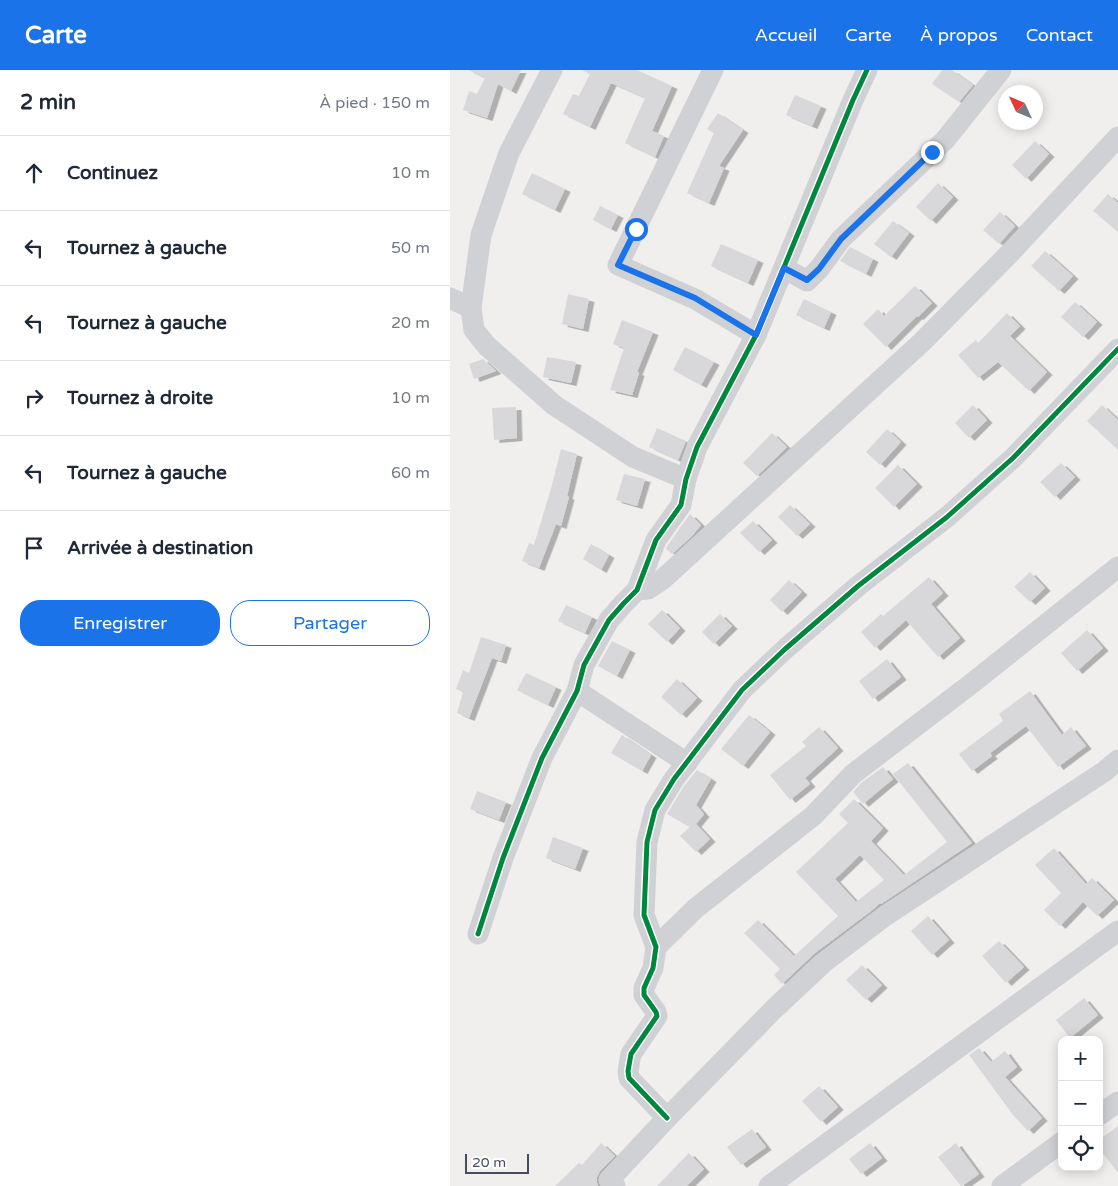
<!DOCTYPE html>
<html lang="fr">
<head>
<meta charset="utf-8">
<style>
  :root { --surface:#fff; --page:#f6f6f7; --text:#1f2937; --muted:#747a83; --line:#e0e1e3; --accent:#1a73e8 }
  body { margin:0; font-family:"Varela Round",sans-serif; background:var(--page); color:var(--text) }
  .controls { position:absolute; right:15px; bottom:15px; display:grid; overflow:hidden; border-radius:10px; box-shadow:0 2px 12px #0003 }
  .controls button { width:45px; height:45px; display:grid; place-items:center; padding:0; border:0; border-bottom:1px solid var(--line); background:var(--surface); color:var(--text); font:25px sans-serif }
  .compass { position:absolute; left:548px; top:15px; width:45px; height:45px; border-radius:50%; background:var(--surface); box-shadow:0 2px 12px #0003; rotate:314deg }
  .scale { position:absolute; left:15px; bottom:12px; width:64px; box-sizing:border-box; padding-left:5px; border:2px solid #444d5d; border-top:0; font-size:14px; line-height:18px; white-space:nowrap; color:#444d5d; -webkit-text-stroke:4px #fff; paint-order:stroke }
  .stop { position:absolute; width:15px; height:15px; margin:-11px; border:4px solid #1a73e8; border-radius:50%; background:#fff }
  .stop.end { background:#1a73e8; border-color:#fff; box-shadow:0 1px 5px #0008 }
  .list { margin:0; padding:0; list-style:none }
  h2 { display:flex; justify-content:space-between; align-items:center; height:65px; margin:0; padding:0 20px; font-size:21px }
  h2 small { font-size:16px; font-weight:400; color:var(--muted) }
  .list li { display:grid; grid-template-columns:32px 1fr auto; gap:15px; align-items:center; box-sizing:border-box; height:75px; padding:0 20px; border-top:1px solid var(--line) }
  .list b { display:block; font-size:19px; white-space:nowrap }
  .list em { font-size:16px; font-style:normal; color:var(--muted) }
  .actions { display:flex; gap:10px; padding:15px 20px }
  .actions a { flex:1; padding:11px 0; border:1px solid var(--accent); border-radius:20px; text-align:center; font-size:18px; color:var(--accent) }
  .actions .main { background:var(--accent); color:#fff }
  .icon { flex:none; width:28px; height:28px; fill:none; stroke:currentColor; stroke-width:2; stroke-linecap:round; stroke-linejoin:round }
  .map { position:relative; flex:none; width:668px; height:1116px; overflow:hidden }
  header { display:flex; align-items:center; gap:30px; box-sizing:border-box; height:70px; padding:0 25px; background:var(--accent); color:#fff }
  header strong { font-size:24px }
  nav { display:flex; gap:28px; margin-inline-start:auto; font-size:18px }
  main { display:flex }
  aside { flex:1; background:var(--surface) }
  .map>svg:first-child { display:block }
  .building { fill:#d8d8da; fill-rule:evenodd; filter:url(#shadow) }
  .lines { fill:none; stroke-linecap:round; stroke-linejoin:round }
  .street { stroke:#d0d1d4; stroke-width:21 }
  .cycleway-casing { stroke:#fff; stroke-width:8 }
  .cycleway { stroke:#00873e; stroke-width:5 }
  .route { stroke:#1a73e8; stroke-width:6 }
</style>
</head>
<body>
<header>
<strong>Carte</strong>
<nav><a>Accueil</a><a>Carte</a><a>À propos</a><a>Contact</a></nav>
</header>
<main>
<aside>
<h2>2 min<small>À pied · 150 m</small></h2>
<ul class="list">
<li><svg class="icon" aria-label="ahead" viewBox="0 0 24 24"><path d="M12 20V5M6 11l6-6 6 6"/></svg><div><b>Continuez</b></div><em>10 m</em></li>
<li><svg class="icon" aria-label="left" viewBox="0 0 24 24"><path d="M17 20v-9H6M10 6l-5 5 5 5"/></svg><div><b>Tournez à gauche</b></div><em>50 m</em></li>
<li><svg class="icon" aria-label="left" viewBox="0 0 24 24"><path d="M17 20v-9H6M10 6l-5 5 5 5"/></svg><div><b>Tournez à gauche</b></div><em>20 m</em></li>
<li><svg class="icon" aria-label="right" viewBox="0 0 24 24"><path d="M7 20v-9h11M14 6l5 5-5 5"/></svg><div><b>Tournez à droite</b></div><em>10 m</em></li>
<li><svg class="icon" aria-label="left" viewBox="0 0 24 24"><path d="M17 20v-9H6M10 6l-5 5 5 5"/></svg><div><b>Tournez à gauche</b></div><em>60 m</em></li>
<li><svg class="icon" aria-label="arrive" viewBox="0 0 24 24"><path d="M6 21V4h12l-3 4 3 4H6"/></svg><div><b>Arrivée à destination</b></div></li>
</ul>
<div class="actions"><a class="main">Enregistrer</a><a>Partager</a></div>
</aside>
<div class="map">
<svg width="668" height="1116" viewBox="0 0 668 1116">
  <defs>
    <filter id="shadow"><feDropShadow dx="5.5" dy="3" stdDeviation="0" flood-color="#0004"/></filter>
  </defs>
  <rect width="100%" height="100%" fill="#f0efee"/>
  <g class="building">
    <path d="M18,0H71L61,21L48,14L37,48L13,40L19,21L27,24L35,8Z"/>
    <path d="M132,0H187L222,16L202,61L214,66L205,87L175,73L195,28L161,13L140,57L113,44L123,24L129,26L140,4Z"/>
    <path d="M492,0H502L523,15L509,32L482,14Z"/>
    <path d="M345,25L371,36L362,56L336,45Z"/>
    <path d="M268,43L293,60L269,96L274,98L259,133L237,123L264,63L257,59Z"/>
    <path d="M585,71L599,84L576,109L562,95Z"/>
    <path d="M82,103L115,119L105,140L72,124Z"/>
    <path d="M488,113L503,127L481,151L466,137Z"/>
    <path d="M658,124L668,133V162L643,141Z"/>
    <path d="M150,136L168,145L161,159L143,150Z"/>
    <path d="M550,142L565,156L549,174L533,160Z"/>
    <path d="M443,151L459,163L441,187L424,174Z"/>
    <path d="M271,174L308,190L298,213L261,196Z"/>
    <path d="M400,177L423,189L416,204L390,191Z"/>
    <path d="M595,181L623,206L609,221L581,196Z"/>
    <path d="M465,216L482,233L468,247L467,246L436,277L413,254L428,239L434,246Z"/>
    <path d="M118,224L139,229L133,259L112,254Z"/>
    <path d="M354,229L381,242L374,258L346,245Z"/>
    <path d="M625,232L647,252L633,267L611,247Z"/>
    <path d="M557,243L570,256L560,266L597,302L579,321L548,292L528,308L508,285L526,270L528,273Z"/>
    <path d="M172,250L203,262L187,302L189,303L182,325L160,320L174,278L163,274Z"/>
    <path d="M235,277L264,292L251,315L223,300Z"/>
    <path d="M97,287L126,292L121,313L93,307Z"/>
    <path d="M33,289L46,301L24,309L19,294Z"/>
    <path d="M523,335L537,350L519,368L505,353Z"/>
    <path d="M652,335L668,350V380L637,351Z"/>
    <path d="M66,337L67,368L44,370L42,338Z"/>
    <path d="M207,358L236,371L228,390L199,377Z"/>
    <path d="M437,359L451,372L430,395L416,382Z"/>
    <path d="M322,363L337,377L307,406L293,393Z"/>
    <path d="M111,379L127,384L117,426L119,427L111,456L106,454L89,498L72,491L79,473L84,475L102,415Z"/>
    <path d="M611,393L625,407L605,427L590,412Z"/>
    <path d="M448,395L467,414L444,437L425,418Z"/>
    <path d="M174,404L195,409L187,436L166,430Z"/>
    <path d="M340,435L360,454L347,466L328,447Z"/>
    <path d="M240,444L251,455L241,467L222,484L216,479L217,476Z"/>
    <path d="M303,451L322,470L309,482L290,463Z"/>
    <path d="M141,474L159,485L151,500L133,489Z"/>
    <path d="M580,502L595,518L580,532L564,517Z"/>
    <path d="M479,507L493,523L481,534L510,568L488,587L456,550L425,578L411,562L431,544L433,546Z"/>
    <path d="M339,510L352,522L332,542L320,530Z"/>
    <path d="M116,535L142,547L135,563L108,551Z"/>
    <path d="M212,540L230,558L217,572L198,554Z"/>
    <path d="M270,544L282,556L264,574L252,562Z"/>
    <path d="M637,560L653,578L627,601L611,583Z"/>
    <path d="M31,567L56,575L51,591L42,588L19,648L7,643L13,622L6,619L13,600L19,603Z"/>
    <path d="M162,571L180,580L167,606L148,596Z"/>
    <path d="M437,589L451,607L423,629L409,611Z"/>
    <path d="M76,603L106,617L98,635L67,620Z"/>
    <path d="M227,609L247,628L231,645L211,627Z"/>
    <path d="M580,621L612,665L621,657L636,676L608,697L576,656L540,683L542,686L522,701L509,684L553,651L549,644Z"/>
    <path d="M299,645L320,662L293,696L271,679Z"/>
    <path d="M369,657L388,678L355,708L360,714L340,730L320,705L356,676L352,672Z"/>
    <path d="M172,665L201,685L192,701L161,683Z"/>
    <path d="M458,693L522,773L431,834L430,833L421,841L365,883L332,914L324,905L330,899L294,863L308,850L344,886L388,846L346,802L398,753L389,744L404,729L433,758L421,771L454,805L497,772L443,704ZM410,785L434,810L406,832L385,809Z"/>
    <path d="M433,697L443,709L413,734L403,722L411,713Z"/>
    <path d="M247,700L261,709L246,735L254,744L246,754L260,769L246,782L230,766L240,757L217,744L234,716Z"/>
    <path d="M27,721L56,732L49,750L20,739Z"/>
    <path d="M103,767L133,778L125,799L96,788Z"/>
    <path d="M604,778L636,814L642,808L664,830L647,846L633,832L610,856L594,840L611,823L585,795Z"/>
    <path d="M478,846L499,870L482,885L461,861Z"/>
    <path d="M549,871L574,897L556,913L532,886Z"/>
    <path d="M412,895L432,915L416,930L396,910Z"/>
    <path d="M634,928L648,945L620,968L606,950Z"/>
    <path d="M529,978L541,992L555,981L567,997L555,1007L592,1048L578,1061L563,1045L519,985Z"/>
    <path d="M369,1016L388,1037L371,1052L352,1031Z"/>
    <path d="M668,1056V1103L649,1078V1070Z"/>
    <path d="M302,1059L316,1077L291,1095L277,1077Z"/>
    <path d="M151,1073L165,1086L150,1101L147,1107V1113L148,1116H105L129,1093L132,1095Z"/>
    <path d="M420,1073L432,1088L411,1104L399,1089Z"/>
    <path d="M506,1073L529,1104L512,1116H511L488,1087Z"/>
    <path d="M239,1083L254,1099L237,1116H207Z"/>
  </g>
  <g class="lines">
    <g class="street">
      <path d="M102,0L59,83L31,165L21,238L24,260L37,276L104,335L183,387L236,409"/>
      <path d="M263,0L168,195L245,229L306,265"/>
      <path d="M334,198L357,211L369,199L391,169L495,70L551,0"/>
      <path d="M0,228L21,238"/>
      <path d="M187,520L198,519L213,509L472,272L559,184L668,67"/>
      <path d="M127,621L237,693"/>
      <path d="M28,864L53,788L92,688L127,621L134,595L159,550L174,533L187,520L206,470L231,435L236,409L247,377L306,265L403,30L417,0"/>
      <path d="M206,877L246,838L363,746L403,704L521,614L668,497"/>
      <path d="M649,1045L668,1032"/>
      <path d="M217,1048L179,1008L178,1001L181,984L207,946L206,942L194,925V918L203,898L206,877L194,845L197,772L205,740L224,709L292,620L334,580L408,516L497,447L563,388L668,279"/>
      <path d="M165,1116L159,1110L217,1048L324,939L373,893L435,846L655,701L668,690"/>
      <path d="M319,1116L668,861"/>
      <path d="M552,1116L612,1072"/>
    </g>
    <g class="cycleway-casing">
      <g id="cycleway">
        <path d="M28,864L53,788L92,688L127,621L134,595L159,550L174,533L187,520L206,470L231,435L236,409L247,377L306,265L403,30L417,0"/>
        <path d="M217,1048L179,1008L178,1001L181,984L207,946L206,942L194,925V918L203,898L206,877L194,845L197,772L205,740L224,709L292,620L334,580L408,516L497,447L563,388L668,279"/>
      </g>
    </g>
    <use href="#cycleway" class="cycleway"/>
  </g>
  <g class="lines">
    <path class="route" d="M186,159L168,195L245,228L306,265L334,198L357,210L369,199L391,169L482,82"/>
  </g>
</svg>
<div class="controls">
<button>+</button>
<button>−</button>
<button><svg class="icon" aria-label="locate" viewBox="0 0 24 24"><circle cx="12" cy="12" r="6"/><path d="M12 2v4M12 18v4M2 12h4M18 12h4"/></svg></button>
</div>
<svg class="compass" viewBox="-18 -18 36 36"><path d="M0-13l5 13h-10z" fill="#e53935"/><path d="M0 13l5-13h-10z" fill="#747a83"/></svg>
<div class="scale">20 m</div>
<div class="stop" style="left:186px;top:159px"></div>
<div class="stop end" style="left:482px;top:82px"></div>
</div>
</main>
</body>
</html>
